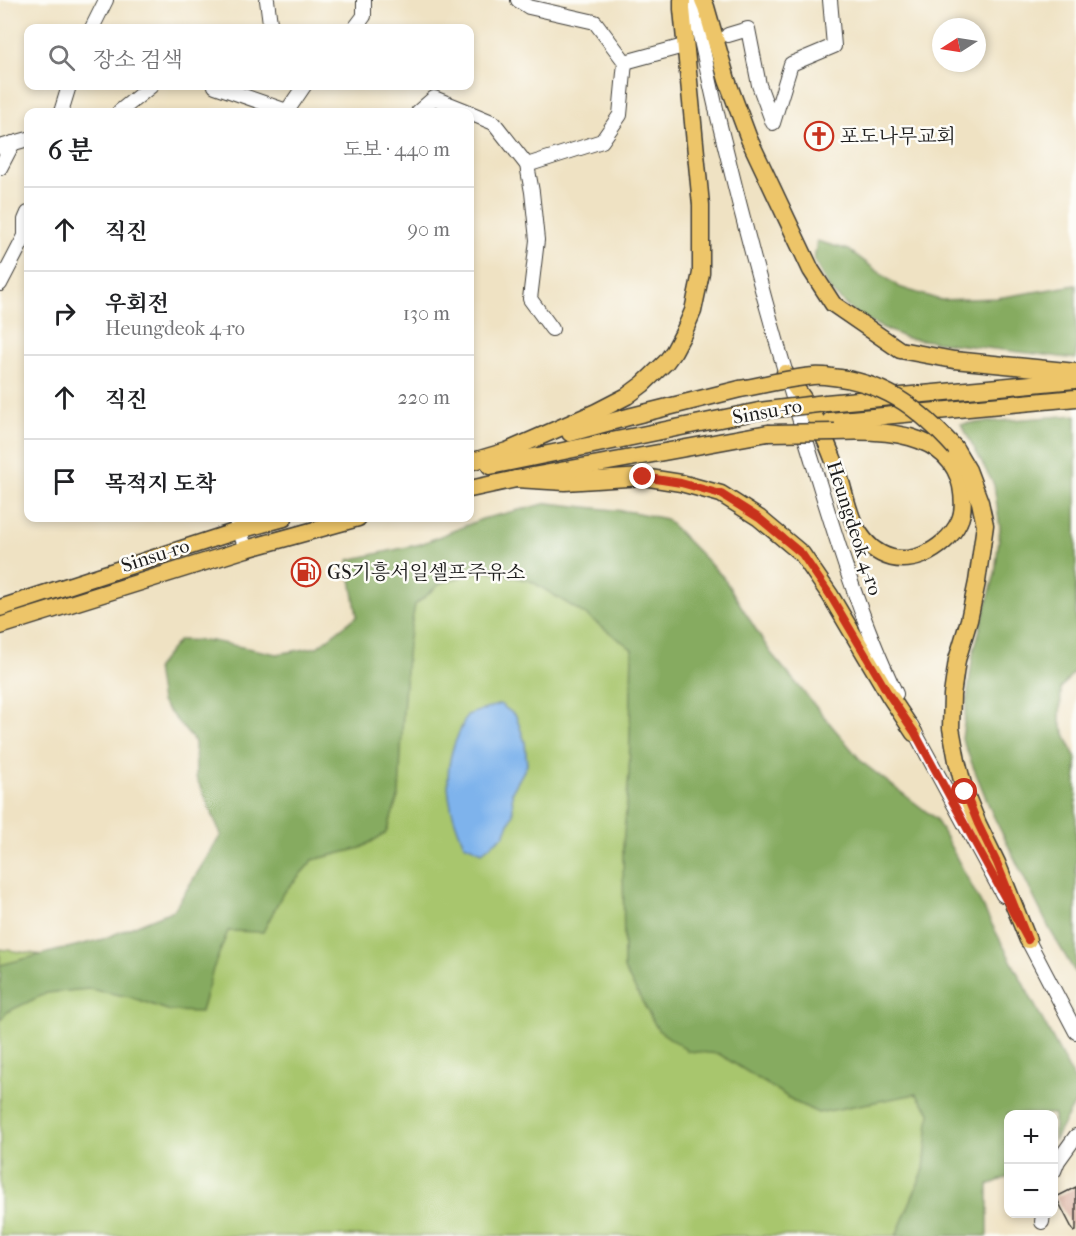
<!DOCTYPE html>
<html lang="ko">
<head>
<meta charset="utf-8">
<style>
  :root { --surface:#fff; --page:#f6f6f6; --text:#202124; --muted:#757577; --line:#e0e0e0 }
  body { margin:0; font-family:"IM FELL French Canon","Noto Serif KR",serif; background:var(--page); color:var(--text) }
  .controls { position:absolute; right:18px; bottom:18px; display:grid; overflow:hidden; border-radius:12px; box-shadow:0 3px 9px #0003 }
  .controls button { width:54px; height:54px; display:grid; place-items:center; padding:0; border:0; border-bottom:2px solid var(--line); background:var(--surface); color:var(--text); font:30px sans-serif }
  .compass { position:absolute; left:932px; top:18px; width:54px; height:54px; border-radius:50%; background:var(--surface); box-shadow:0 3px 9px #0003; rotate:258deg }
  .stop { position:absolute; width:18px; height:18px; margin:-14px; border:4px solid #c8321e; border-radius:50%; background:#fff }
  .stop.end { background:#c8321e; border-color:#fff; box-shadow:0 2px 6px #0008 }
  .list { margin:0; padding:0; list-style:none }
  h2 { display:flex; justify-content:space-between; align-items:center; height:78px; margin:0; padding:0 24px; font-size:26px }
  h2 small { font-size:20px; font-weight:400; color:var(--muted) }
  .list li { display:grid; grid-template-columns:39px 1fr auto; gap:18px; align-items:center; box-sizing:border-box; height:84px; padding:0 24px; border-top:2px solid var(--line) }
  .list b { display:block; font-size:22px; white-space:nowrap }
  .list p { margin:0; font-size:20px; white-space:nowrap; color:var(--muted) }
  .list em { font-size:20px; font-style:normal; color:var(--muted) }
  .icon { flex:none; width:33px; height:33px; fill:none; stroke:currentColor; stroke-width:2; stroke-linecap:round; stroke-linejoin:round }
  .map { position:relative; flex:none; width:1076px; height:1236px; overflow:hidden }
  .search { position:absolute; background:var(--surface); box-shadow:0 3px 9px #0003; left:24px; top:24px; width:450px; height:66px; display:flex; align-items:center; gap:15px; box-sizing:border-box; padding:0 21px; border-radius:12px; color:var(--muted); font-size:22px }
  .panel { position:absolute; background:var(--surface); box-shadow:0 3px 9px #0003; left:24px; top:108px; width:450px; height:414px; border-radius:12px }
  .map>svg:first-child { display:block }
  .green { fill:#a8c66d; stroke:#627144; stroke-width:1.5 }
  .forest { fill:#86ab60; stroke:#51643e; stroke-width:1.5 }
  .water { fill:#7eb3ec; stroke:#4d6884; stroke-width:1.5 }
  .building { fill:#d09b88 }
  .lines { fill:none; stroke-linecap:round; stroke-linejoin:round }
  .minor-casing { stroke:#3c3a35; stroke-width:16 }
  .major-casing { stroke:#3c3a35; stroke-width:19 }
  .minor { stroke:#fff; stroke-width:14 }
  .major { stroke:#edc569; stroke-width:16 }
  .major-bridge-casing { stroke:#3c3a35; stroke-width:19; stroke-linecap:butt }
  .major-bridge { stroke:#edc569; stroke-width:16 }
  .route { stroke:#c8321e; stroke-width:8 }
  .labels { text-anchor:middle; stroke-width:5; stroke-linejoin:round; paint-order:stroke }
  .poi-label { font-size:20px; fill:#1c1c1c; stroke:#fdfcf7; text-anchor:start }
  .street-label { font-size:20px; fill:#1c1c1c; stroke:#fdfcf7 }
</style>
</head>
<body>
<div class="map">
<svg width="1076" height="1236" viewBox="0 0 1076 1236">
  <rect width="100%" height="100%" fill="#fdfcf7"/>
  <filter id="ink" filterUnits="userSpaceOnUse"><feTurbulence type="fractalNoise" baseFrequency=".0167" numOctaves="2"/><feDisplacementMap in="SourceGraphic" scale="12" xChannelSelector="R" yChannelSelector="G"/><feConvolveMatrix kernelMatrix="1 2 1 2 8 2 1 2 1" color-interpolation-filters="sRGB"/></filter>
  <filter id="wash" filterUnits="userSpaceOnUse"><feTurbulence type="fractalNoise" baseFrequency=".008" numOctaves="4" result="noise"/><feDisplacementMap in="SourceGraphic" scale="24" xChannelSelector="R" yChannelSelector="G"/><feGaussianBlur stdDeviation="1.35" result="paint"/><feColorMatrix in="noise" values="0 0 0 0 0 0 0 0 0 0 0 0 0 0 0 0 0 1.4 0 .05"/><feComposite in="paint" operator="in"/></filter>
  <g filter="url(#wash)">
    <rect width="100%" height="100%" fill="#efe2c3"/>
    <path class="green" d="M420,563L574,567L941,1078L927,1236H0V949L88,961L186,921Z"/>
    <g class="forest">
      <path d="M817,241L849,250L899,287L940,300L997,298L1076,285V359L906,338L859,317L830,290L814,260Z"/>
      <path d="M1076,415V669L1061,688L1060,722L1076,759V974L1050,930L992,813L962,739L973,654L995,574L1000,528L994,485L961,424Z"/>
      <path d="M548,503L633,512L666,519L723,577L770,652L863,763L936,819L1076,1083V1101L1054,1141V1114H1008V1177L988,1185V1236H896L924,1169L930,1112L916,1094L818,1113L797,1103L719,1054L688,1051L658,1030L624,969L623,846L629,773L632,649L583,613L531,581L484,570L441,583L415,605L408,643L403,712L399,795L386,833L361,848L313,860L282,895L263,932L228,931L213,969L201,1012L170,1011L130,997L89,989L47,993L7,1012L0,1021V965L103,939L174,910L221,835L196,777L195,742L161,702L156,668L179,640L212,641L277,654L317,647L357,616L348,560L421,544L482,519Z"/>
    </g>
    <path class="water" d="M500,704L516,716L525,742L527,765L512,792L513,814L504,835L482,852L464,844C450,813 443,784 452,751C456,738 462,727 467,715Z"/>
    <g id="blocks">
      <path class="building" d="M1076,1187V1231L1074,1232L1056,1197Z"/>
    </g>
  </g>
  <g filter="url(#ink)">
    <use href="#blocks" fill-opacity="0" stroke="#3c3a35" stroke-width="1.5"/>
    <g class="lines">
      <g class="minor-casing">
        <g id="minor">
          <path d="M267,0L270,23L274,28"/>
          <path d="M518,0L529,7L595,22L625,62L620,115L602,141L527,165"/>
          <path d="M692,0C703,47 712,95 724,142C749,245 777,348 809,450C834,532 859,616 896,694"/>
          <path d="M92,28L106,0"/>
          <path d="M355,28L364,16V0"/>
          <path d="M728,35L748,29L759,85L773,123L791,64L834,46L830,0"/>
          <path d="M625,62L680,47"/>
          <path d="M215,86L287,111"/>
          <path d="M61,112L69,86"/>
          <path d="M119,112L151,86"/>
          <path d="M287,112V111L304,86"/>
          <path d="M418,112L434,98L469,112"/>
          <path d="M470,113L494,123L527,165L532,192L537,240L530,299L552,329"/>
          <path d="M0,147L28,139"/>
          <path d="M0,168L13,143"/>
          <path d="M0,284L25,236V220L28,213"/>
          <path d="M235,518L246,549"/>
          <path d="M911,725L1003,895"/>
          <path d="M1024,933L1076,1032"/>
          <path d="M1054,1171L1058,1161L1076,1136"/>
          <path d="M1042,1222L1043,1214"/>
        </g>
      </g>
      <g class="major-casing">
        <g id="major">
          <path d="M703,0L706,7L727,80L749,139L811,270L833,304L900,350L954,360L1076,372"/>
          <path d="M785,373C793,384 801,395 809,407C818,422 827,443 834,461C842,480 845,502 853,521C866,551 892,567 923,555C937,549 952,537 959,522C964,512 963,497 961,486C949,430 880,430 835,432"/>
          <path d="M826,403L1075,380"/>
          <path d="M830,421L1076,398"/>
          <path d="M570,433L632,416L740,389"/>
          <path d="M955,448L968,470L980,502L985,525L977,582L969,620L957,660L952,695L951,728L957,761L965,792L978,824L997,863L1028,940"/>
          <path d="M470,462L507,451L596,412L627,396L643,384L666,362L674,351L683,334L693,311L701,273V205L682,9V0"/>
          <path d="M490,466L759,411"/>
          <path d="M516,479L565,482L643,477L681,483L721,494L759,518L802,554L830,595L889,695L914,733"/>
          <path d="M470,489L516,479L768,433"/>
          <path d="M0,608L240,530L284,518"/>
          <path d="M0,626L246,549L358,518"/>
        </g>
      </g>
      <use href="#minor" class="minor"/>
      <use href="#major" class="major"/>
      <g class="major-bridge-casing">
        <g id="major-bridge">
          <path d="M740,389C764,385 789,378 813,376C822,375 831,377 840,378C890,385 922,412 955,448"/>
          <path d="M759,411L826,403"/>
          <path d="M768,433L835,432"/>
        </g>
      </g>
      <use href="#major-bridge" class="major-bridge"/>
    </g>
  </g>
  <g class="lines" filter="url(#ink)">
    <path class="route" d="M643,477L681,483L721,494L759,518L802,554L830,595L889,695L915,733L1028,940L997,863L978,824L965,792"/>
  </g>
  <defs>
    <g id="church-ring" transform="scale(1.5)"><circle r="9.5" fill="#fdfcf7" stroke="#c8321e" stroke-width="1.5"/><path d="M-1.2-6h2.4v3.5h3.3v2.4h-3.3V6h-2.4V-.1h-3.3v-2.4h3.3Z" fill="#c8321e"/></g>
    <g id="fuel-ring" transform="scale(1.5)"><circle r="9.5" fill="#fdfcf7" stroke="#c8321e" stroke-width="1.5"/><path d="M-5.5-6h7V0h2V4h1.3V-2.5L3-4.5l.8-.8L6-3V5H2.5V1h-1V6h-7ZM-4.2-4.7v3.2H.2V-4.7Z" fill="#c8321e"/></g>
  </defs>
  <g fill-rule="evenodd">
    <use href="#church-ring" x="819" y="136"/>
    <use href="#fuel-ring" x="306" y="572"/>
  </g>
  <g class="labels">
    <g class="poi-label">
      <text x="840" y="143">포도나무교회</text>
      <text x="327" y="579">GS기흥서일셀프주유소</text>
    </g>
    <g class="street-label">
      <text transform="translate(767 411) rotate(-10)" y="7">Sinsu-ro</text>
      <text transform="translate(855 528) rotate(72)" y="7">Heungdeok 4-ro</text>
      <text transform="translate(155 555) rotate(-18)" y="7">Sinsu-ro</text>
    </g>
  </g>
</svg>
<div class="controls">
<button>+</button>
<button>−</button>
</div>
<svg class="compass" viewBox="-18 -18 36 36"><path d="M0-13l5 13h-10z" fill="#e53935"/><path d="M0 13l5-13h-10z" fill="#757577"/></svg>
<div class="stop" style="left:965px;top:792px"></div>
<div class="stop end" style="left:643px;top:477px"></div>
<div class="search"><svg class="icon" aria-label="search" viewBox="0 0 24 24"><circle cx="10" cy="10" r="6"/><path d="M15 15l6 6"/></svg>장소 검색</div>
<section class="panel">
<h2>6 분<small>도보 · 440 m</small></h2>
<ul class="list">
<li><svg class="icon" aria-label="ahead" viewBox="0 0 24 24"><path d="M12 20V5M6 11l6-6 6 6"/></svg><div><b>직진</b></div><em>90 m</em></li>
<li><svg class="icon" aria-label="right" viewBox="0 0 24 24"><path d="M7 20v-9h11M14 6l5 5-5 5"/></svg><div><b>우회전</b><p>Heungdeok 4-ro</p></div><em>130 m</em></li>
<li><svg class="icon" aria-label="ahead" viewBox="0 0 24 24"><path d="M12 20V5M6 11l6-6 6 6"/></svg><div><b>직진</b></div><em>220 m</em></li>
<li><svg class="icon" aria-label="arrive" viewBox="0 0 24 24"><path d="M6 21V4h12l-3 4 3 4H6"/></svg><div><b>목적지 도착</b></div></li>
</ul>
</section>
</div>
</body>
</html>
